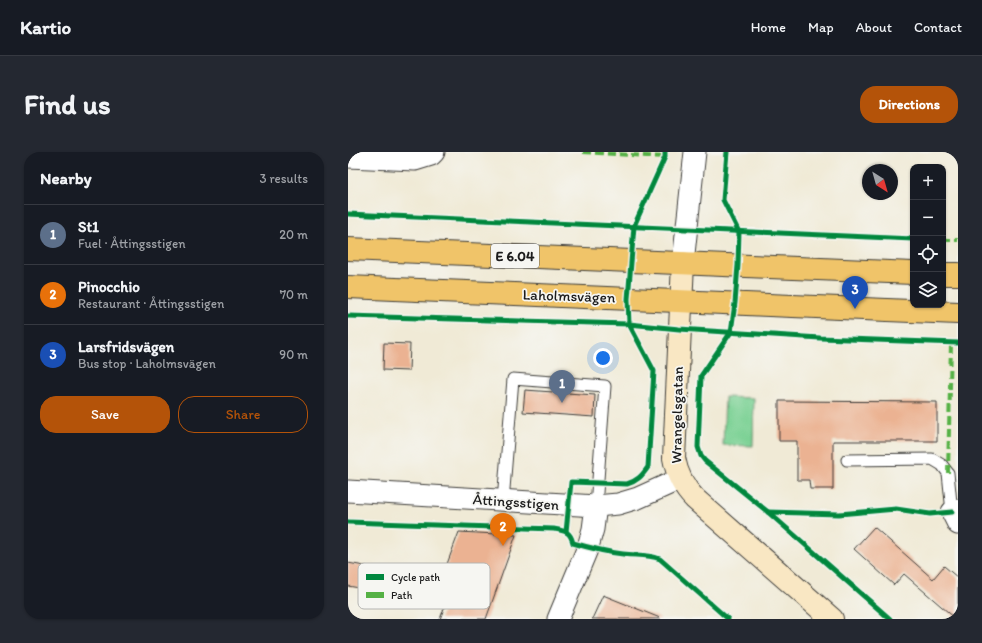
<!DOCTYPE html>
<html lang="en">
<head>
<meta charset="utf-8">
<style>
  :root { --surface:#171b24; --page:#242831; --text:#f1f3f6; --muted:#9ea1a6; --line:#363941; --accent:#b45309 }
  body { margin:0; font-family:Itim,sans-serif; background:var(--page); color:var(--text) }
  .controls { position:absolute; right:12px; top:12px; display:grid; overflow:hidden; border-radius:8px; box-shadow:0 1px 3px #0004 }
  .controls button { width:36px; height:36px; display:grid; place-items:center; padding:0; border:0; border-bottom:1px solid var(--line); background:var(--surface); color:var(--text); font:20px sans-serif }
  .compass { position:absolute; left:514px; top:12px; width:36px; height:36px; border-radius:50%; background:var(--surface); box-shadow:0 1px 3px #0004; rotate:143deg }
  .you { position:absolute; left:255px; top:206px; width:14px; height:14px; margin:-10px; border:3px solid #fff; border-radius:50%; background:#1a73e8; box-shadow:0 0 0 6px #1a73e833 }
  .badge { display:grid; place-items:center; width:26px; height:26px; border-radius:50%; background:var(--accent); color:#fff; font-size:13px; font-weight:700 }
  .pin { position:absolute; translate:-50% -33px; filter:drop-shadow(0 1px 2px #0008) }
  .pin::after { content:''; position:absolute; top:21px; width:14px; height:12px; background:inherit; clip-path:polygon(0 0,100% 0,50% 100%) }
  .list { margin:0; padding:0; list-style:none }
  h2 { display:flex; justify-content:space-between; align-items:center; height:52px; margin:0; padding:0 16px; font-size:17px }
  h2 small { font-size:13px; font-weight:400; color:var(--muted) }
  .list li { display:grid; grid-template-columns:26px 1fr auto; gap:12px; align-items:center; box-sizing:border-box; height:60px; padding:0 16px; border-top:1px solid var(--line) }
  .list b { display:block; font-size:15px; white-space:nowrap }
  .list p { margin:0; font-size:13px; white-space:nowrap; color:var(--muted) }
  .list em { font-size:13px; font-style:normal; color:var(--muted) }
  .actions { display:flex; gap:8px; padding:12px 16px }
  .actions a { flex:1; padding:9px 0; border:1px solid var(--accent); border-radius:16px; text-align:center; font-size:14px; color:var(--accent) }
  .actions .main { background:var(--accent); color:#fff }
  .icon { flex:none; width:22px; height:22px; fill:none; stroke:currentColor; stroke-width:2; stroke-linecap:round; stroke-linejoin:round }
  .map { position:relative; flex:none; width:610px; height:467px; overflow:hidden; border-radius:16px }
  header { display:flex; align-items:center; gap:24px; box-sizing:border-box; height:56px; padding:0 20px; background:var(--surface); border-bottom:1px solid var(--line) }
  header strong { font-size:19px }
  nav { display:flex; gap:22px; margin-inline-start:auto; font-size:14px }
  .intro { display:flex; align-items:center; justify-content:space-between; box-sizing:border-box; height:96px; padding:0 24px }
  h1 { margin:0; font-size:28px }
  .button { padding:10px 18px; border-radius:16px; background:var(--accent); color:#fff; font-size:14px; font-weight:700 }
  main { display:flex; gap:24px; padding:0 24px }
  aside { flex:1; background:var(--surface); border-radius:16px; box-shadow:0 1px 3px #0004 }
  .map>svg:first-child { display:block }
  .green { fill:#7cd194; stroke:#4c7658 }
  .building { fill:#ebb292 }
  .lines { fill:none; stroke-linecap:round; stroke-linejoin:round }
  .service-casing { stroke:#3c3b38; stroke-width:13 }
  .minor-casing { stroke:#3c3b38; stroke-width:23 }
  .secondary-casing { stroke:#3c3b38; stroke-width:24 }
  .trunk-casing { stroke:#3c3b38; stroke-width:24 }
  .service { stroke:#fff; stroke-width:11 }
  .minor { stroke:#fff; stroke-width:21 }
  .secondary { stroke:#f9e7c3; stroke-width:22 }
  .trunk { stroke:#f0c469; stroke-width:22 }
  .quiet { stroke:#55b145; stroke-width:4; stroke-dasharray:8 4; stroke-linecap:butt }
  .cycleway-casing { stroke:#f6f6f2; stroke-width:8 }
  .cycleway { stroke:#00873e; stroke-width:5 }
  .labels { text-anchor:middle; stroke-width:3.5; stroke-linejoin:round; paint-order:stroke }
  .shield { fill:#f6f6f2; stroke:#5d5d5c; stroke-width:1 }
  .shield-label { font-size:14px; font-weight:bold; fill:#1c1c1c }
  .street-label { font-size:15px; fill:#1c1c1c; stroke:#f6f6f2 }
  .key { fill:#f6f6f2; stroke:#b5b5b2; stroke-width:1 }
  .key-label { font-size:11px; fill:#1c1c1c }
</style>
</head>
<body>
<header>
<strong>Kartio</strong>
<nav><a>Home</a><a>Map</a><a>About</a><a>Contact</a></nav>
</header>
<div class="intro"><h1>Find us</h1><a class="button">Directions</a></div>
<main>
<aside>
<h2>Nearby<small>3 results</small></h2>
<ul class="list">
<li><span class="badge" style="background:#5c6f8a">1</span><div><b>St1</b><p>Fuel · Åttingsstigen</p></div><em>20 m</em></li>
<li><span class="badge" style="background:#e8710a">2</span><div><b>Pinocchio</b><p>Restaurant · Åttingsstigen</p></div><em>70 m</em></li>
<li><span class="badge" style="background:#1a4fb4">3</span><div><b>Larsfridsvägen</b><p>Bus stop · Laholmsvägen</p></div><em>90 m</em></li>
</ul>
<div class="actions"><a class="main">Save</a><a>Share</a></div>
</aside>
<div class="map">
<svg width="610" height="467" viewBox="0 0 610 467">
  <rect width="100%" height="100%" fill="#f6f6f2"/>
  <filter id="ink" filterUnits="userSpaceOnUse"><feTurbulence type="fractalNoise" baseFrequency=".025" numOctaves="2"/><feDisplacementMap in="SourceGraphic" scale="8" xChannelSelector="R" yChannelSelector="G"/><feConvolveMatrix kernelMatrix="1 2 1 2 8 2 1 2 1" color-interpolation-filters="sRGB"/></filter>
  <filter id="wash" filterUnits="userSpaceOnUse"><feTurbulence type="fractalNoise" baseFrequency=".012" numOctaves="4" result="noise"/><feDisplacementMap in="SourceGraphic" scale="16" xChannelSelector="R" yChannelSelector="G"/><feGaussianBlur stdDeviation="0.9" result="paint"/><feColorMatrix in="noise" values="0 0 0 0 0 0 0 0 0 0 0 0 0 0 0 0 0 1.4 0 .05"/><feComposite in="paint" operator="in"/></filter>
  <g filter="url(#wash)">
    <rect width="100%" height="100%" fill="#f0ead6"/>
    <path class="green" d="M377,245L406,246L405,294L375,293Z"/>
    <g id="blocks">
      <g class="building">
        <path d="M36,191L62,192L61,219L35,218Z"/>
        <path d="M177,238L247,243L246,265L175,260Z"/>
        <path d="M431,249L589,250V289H485V337H462L461,328H449V289H431Z"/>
        <path d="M526,375L585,427L596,414L610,426V467H608L556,422L546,433L506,397Z"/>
        <path d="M111,380L168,383L138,467H92L98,451L0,434V411L93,428Z"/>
        <path d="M255,443L312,466V467H244Z"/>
      </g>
    </g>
  </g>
  <g filter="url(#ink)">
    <use href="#blocks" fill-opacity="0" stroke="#3c3b38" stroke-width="1"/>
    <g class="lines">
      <g class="service-casing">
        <g id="service">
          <path d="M499,308L584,307L594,313L600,321L604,360"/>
          <path d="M155,349L165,227L257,234L248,354"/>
        </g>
      </g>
      <g class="minor-casing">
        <g id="minor">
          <path d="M0,5L67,8L83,3L86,0"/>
          <path d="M335,111L347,0"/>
          <path d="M0,339L248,354L270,352L290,346L332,327"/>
          <path d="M610,358L604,360L610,372"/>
          <path d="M210,467L240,395L245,377L248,354"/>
        </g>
      </g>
      <g class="secondary-casing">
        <path id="secondary" d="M335,111L326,306C329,323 335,335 347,347L484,467"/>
      </g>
      <g class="trunk-casing">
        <g id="trunk">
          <path d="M0,97L565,121"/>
          <path d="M595,122H610"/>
          <path d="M0,135L610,161"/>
        </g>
      </g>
      <use href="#service" class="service"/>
      <use href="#minor" class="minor"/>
      <use href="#secondary" class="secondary"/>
      <use href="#trunk" class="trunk"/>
      <g class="quiet">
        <path d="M235,0L317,5"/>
        <path d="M595,88H610"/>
        <path d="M600,321L603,191"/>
      </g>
      <g class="cycleway-casing">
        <g id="cycleway">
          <path d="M379,0L375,48L391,80L390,113L387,151L383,180L353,224L350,295L353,304L357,309L420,360L542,467"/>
          <path d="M0,62L565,87"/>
          <path d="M0,164L281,172L331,177L472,186L610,191"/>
          <path d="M420,360L491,362L548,357L582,362L604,360"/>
          <path d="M0,370L206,377C217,379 222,379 225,391C242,396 258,400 275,402C289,404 298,402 312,407L380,467"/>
          <path d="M218,380L223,330L279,332C289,329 294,324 300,315L306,219L281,172L280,147L286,74L317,5V0"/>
        </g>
      </g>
      <use href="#cycleway" class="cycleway"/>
    </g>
  </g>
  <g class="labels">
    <rect class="shield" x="143" y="92" width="48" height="24" rx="3"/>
    <g class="shield-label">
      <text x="167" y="109">E 6.04</text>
    </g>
    <g class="street-label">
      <text transform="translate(221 144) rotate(2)" y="5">Laholmsvägen</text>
      <text transform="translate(329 263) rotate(-89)" y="5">Wrangelsgatan</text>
      <text transform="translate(168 350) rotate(4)" y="5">Åttingsstigen</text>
    </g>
  </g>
  <rect x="10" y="411" width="132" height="46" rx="6" class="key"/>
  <rect x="18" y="422" width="18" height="6" fill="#00873e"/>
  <rect x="18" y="440" width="18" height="6" fill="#55b145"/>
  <g class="key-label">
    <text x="43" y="429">Cycle path</text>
    <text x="43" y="447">Path</text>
  </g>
</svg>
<div class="controls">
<button>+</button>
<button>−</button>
<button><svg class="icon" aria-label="locate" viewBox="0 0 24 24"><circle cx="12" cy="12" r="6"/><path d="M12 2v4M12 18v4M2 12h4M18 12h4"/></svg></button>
<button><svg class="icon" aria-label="layers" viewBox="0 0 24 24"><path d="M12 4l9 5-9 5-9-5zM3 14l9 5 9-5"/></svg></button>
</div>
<svg class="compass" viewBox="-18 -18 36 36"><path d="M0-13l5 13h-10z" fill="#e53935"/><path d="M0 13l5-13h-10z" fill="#9ea1a6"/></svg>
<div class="you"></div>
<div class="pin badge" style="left:214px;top:251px;background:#5c6f8a">1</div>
<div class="pin badge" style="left:155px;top:394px;background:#e8710a">2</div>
<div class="pin badge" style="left:507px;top:157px;background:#1a4fb4">3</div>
</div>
</main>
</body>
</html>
